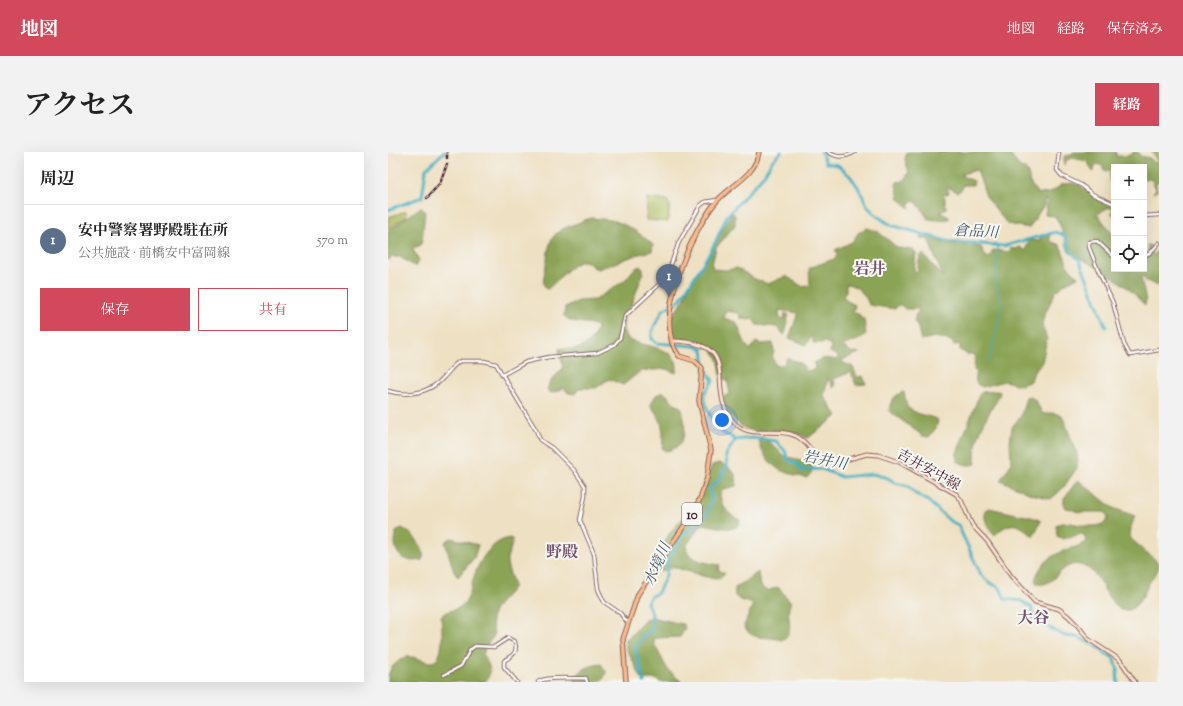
<!DOCTYPE html>
<html lang="ja">
<head>
<meta charset="utf-8">
<style>
  :root { --surface:#fff; --page:#f2f2f2; --text:#222; --muted:#767676; --line:#e0e0e0; --accent:#d1495b }
  body { margin:0; font-family:"Sorts Mill Goudy","Noto Serif JP",serif; background:var(--page); color:var(--text) }
  .controls { position:absolute; right:12px; top:12px; display:grid; overflow:hidden; border-radius:0px; box-shadow:0 4px 16px #0002 }
  .controls button { width:36px; height:36px; display:grid; place-items:center; padding:0; border:0; border-bottom:1px solid var(--line); background:var(--surface); color:var(--text); font:20px sans-serif }
  .you { position:absolute; left:334px; top:268px; width:14px; height:14px; margin:-10px; border:3px solid #fff; border-radius:50%; background:#1a73e8; box-shadow:0 0 0 6px #1a73e833 }
  .badge { display:grid; place-items:center; width:26px; height:26px; border-radius:50%; background:var(--accent); color:#fff; font-size:13px; font-weight:700 }
  .pin { position:absolute; translate:-50% -33px; filter:drop-shadow(0 1px 2px #0008) }
  .pin::after { content:''; position:absolute; top:21px; width:14px; height:12px; background:inherit; clip-path:polygon(0 0,100% 0,50% 100%) }
  .list { margin:0; padding:0; list-style:none }
  h2 { display:flex; justify-content:space-between; align-items:center; height:52px; margin:0; padding:0 16px; font-size:17px }
  h2 small { font-size:13px; font-weight:400; color:var(--muted) }
  .list li { display:grid; grid-template-columns:26px 1fr auto; gap:12px; align-items:center; box-sizing:border-box; height:72px; padding:0 16px; border-top:1px solid var(--line) }
  .list b { display:block; font-size:15px; white-space:nowrap }
  .list p { margin:0; font-size:13px; white-space:nowrap; color:var(--muted) }
  .list em { font-size:13px; font-style:normal; color:var(--muted) }
  .actions { display:flex; gap:8px; padding:12px 16px }
  .actions a { flex:1; padding:9px 0; border:1px solid var(--accent); border-radius:0px; text-align:center; font-size:14px; color:var(--accent) }
  .actions .main { background:var(--accent); color:#fff }
  .icon { flex:none; width:22px; height:22px; fill:none; stroke:currentColor; stroke-width:2; stroke-linecap:round; stroke-linejoin:round }
  .map { position:relative; flex:none; width:771px; height:530px; overflow:hidden; border-radius:0px }
  header { display:flex; align-items:center; gap:24px; box-sizing:border-box; height:56px; padding:0 20px; background:var(--accent); color:#fff }
  header strong { font-size:19px }
  nav { display:flex; gap:22px; margin-inline-start:auto; font-size:14px }
  .intro { display:flex; align-items:center; justify-content:space-between; box-sizing:border-box; height:96px; padding:0 24px }
  h1 { margin:0; font-size:28px }
  .button { padding:10px 18px; border-radius:0px; background:var(--accent); color:#fff; font-size:14px; font-weight:700 }
  main { display:flex; gap:24px; padding:0 24px }
  aside { flex:1; background:var(--surface); border-radius:0px; box-shadow:0 4px 16px #0002 }
  .map>svg:first-child { display:block }
  .green { fill:#aebb5d; stroke:#7c6d44 }
  .forest { fill:#8aa354; stroke:#6a6140; fill-rule:evenodd }
  .lines { fill:none; stroke-linecap:round; stroke-linejoin:round }
  .stream { stroke:#42aec1; stroke-width:1 }
  .river { stroke:#42aec1; stroke-width:3 }
  .tertiary-casing { stroke:#836360; stroke-width:4.5 }
  .secondary-casing { stroke:#836360; stroke-width:5 }
  .primary-casing { stroke:#836360; stroke-width:5.5 }
  .tertiary { stroke:#fff; stroke-width:2.5 }
  .secondary { stroke:#fde4d1; stroke-width:3 }
  .primary { stroke:#fbbb8c; stroke-width:3.5 }
  .rail-casing { stroke:#4a1f2b; stroke-width:2.5 }
  .rail { stroke:#f6f6f2; stroke-width:1; stroke-dasharray:3; stroke-linecap:butt }
  .labels { text-anchor:middle; stroke-width:4; stroke-linejoin:round; paint-order:stroke }
  .shield { fill:#f6f6f2; stroke:#7e6067; stroke-width:1 }
  .shield-label { font-size:13px; font-weight:bold; fill:#4a1f2b }
  .street-label { font-size:14px; fill:#4a1f2b; stroke:#f6f6f2 }
  .water-label { font-size:15px; font-style:italic; fill:#475867; stroke:#f6f6f2 }
  .quarter-label { font-size:16px; font-weight:bold; fill:#74536c; stroke:#f6f6f2 }
</style>
</head>
<body>
<header>
<strong>地図</strong>
<nav><a>地図</a><a>経路</a><a>保存済み</a></nav>
</header>
<div class="intro"><h1>アクセス</h1><a class="button">経路</a></div>
<main>
<aside>
<h2>周辺<small></small></h2>
<ul class="list">
<li><span class="badge" style="background:#5c6f8a">1</span><div><b>安中警察署野殿駐在所</b><p>公共施設 · 前橋安中富岡線</p></div><em>570 m</em></li>
</ul>
<div class="actions"><a class="main">保存</a><a>共有</a></div>
</aside>
<div class="map">
<svg width="771" height="530" viewBox="0 0 771 530">
  <rect width="100%" height="100%" fill="#f6f6f2"/>
  <filter id="ink" filterUnits="userSpaceOnUse"><feTurbulence type="fractalNoise" baseFrequency=".025" numOctaves="2"/><feDisplacementMap in="SourceGraphic" scale="8" xChannelSelector="R" yChannelSelector="G"/><feConvolveMatrix kernelMatrix="1 2 1 2 8 2 1 2 1" color-interpolation-filters="sRGB"/></filter>
  <filter id="wash" filterUnits="userSpaceOnUse"><feTurbulence type="fractalNoise" baseFrequency=".012" numOctaves="4" result="noise"/><feDisplacementMap in="SourceGraphic" scale="16" xChannelSelector="R" yChannelSelector="G"/><feGaussianBlur stdDeviation="0.9" result="paint"/><feColorMatrix in="noise" values="0 0 0 0 0 0 0 0 0 0 0 0 0 0 0 0 0 1.4 0 .05"/><feComposite in="paint" operator="in"/></filter>
  <g filter="url(#wash)">
    <rect width="100%" height="100%" fill="#eee0c2"/>
    <g class="green">
      <path d="M259,46L279,48L282,53L280,70L258,68Z"/>
      <path d="M18,59L19,64L0,77V65Z"/>
    </g>
    <g class="forest">
      <path d="M519,0H620L631,14L637,17L640,21L642,31L650,42L661,41L675,32L685,31L693,34L701,41L723,51L726,55V63L724,62L725,58L723,56H719L707,64H711L726,84V117H756V105L760,104L759,93H762L765,104L771,96V134L758,129L755,124L753,126L758,149L757,154C735,127 711,117 681,100L672,73L667,64L657,63L659,48L657,47L656,53L641,76L619,72L598,44L589,18L574,22V24L586,29L585,33H575L574,37L570,40L559,35L561,41L555,43L557,45V53L559,56L552,60L561,65V67L548,68L540,67L530,52L525,48L521,52L522,56L511,47L508,32L510,29L514,30L521,21L517,7Z"/>
      <path d="M685,0H728V4H738L745,2V0H750L752,4L762,6L767,11L769,10L764,0H771V29L768,31L769,39L765,41L768,37L763,27H756V15H726L725,32L722,30V20L715,18V14L708,12L705,20L699,9L684,6L679,8L676,13V4L683,3Z"/>
      <path d="M33,55L37,60L34,90L31,94L24,96L31,108L28,115L12,105H4L0,109V79Z"/>
      <path d="M344,60L347,63V73L328,96L324,113L325,117L338,118L349,116L367,127L380,132L398,124L415,135L422,133L421,116L446,107L450,102L447,98L464,90L470,81L479,76L489,79L510,96L525,97L528,102L526,119L529,120L532,104L535,102L555,125L540,87L532,86L533,83H537L555,90L593,95L599,106L602,105L605,98L621,100L623,96L628,97L632,95L637,99L641,88L651,89L653,85L662,83V89L672,93L678,108V112L690,125L678,131L668,139L656,164L654,172L659,187L654,210L646,220L643,229L633,233L616,229L595,235C587,233 586,227 589,220L586,218L587,204L581,201L580,203L572,198V192L566,193L563,189L547,185L533,188L529,173L526,170L528,162L531,159L530,157H517L513,153H510L507,157L481,153C478,143 469,133 458,132V141L455,144L459,149L467,153L465,160L472,163V166L476,167L478,182L472,187L454,194L465,201L468,200L471,201L454,208V210L465,215L469,225L475,224L478,232L468,233L463,220L446,227L447,234L445,236L440,226L436,244L449,264L420,286C413,283 406,280 399,279C377,276 362,287 345,266C339,260 337,253 336,244L342,242L339,227L333,228C332,205 328,195 304,188C299,186 294,188 288,186L283,175V166L297,146L302,132L323,100ZM391,158L410,161L401,186L418,193L423,185L425,187V191H434V189L443,193L442,200L450,204L449,208C440,206 434,205 426,211L427,217L419,219L413,211L399,206L396,212L389,214L384,206L386,200L385,191L373,192L368,190L362,198C355,190 353,179 348,170L336,166L338,159L351,161L353,167L362,168L363,165L369,173L389,175L396,183C400,177 398,170 401,163L397,161L396,168L392,167Z"/>
      <path d="M204,66C212,67 222,67 230,70C241,74 256,84 265,93L264,99L251,102L210,117C204,116 202,110 196,109C187,108 168,130 160,137H158C153,130 157,121 158,113C162,88 161,81 187,72C193,70 198,67 204,66Z"/>
      <path d="M252,114L255,117V122L242,156L236,161L235,178L241,188C255,194 296,196 288,221L278,217L253,219L235,233L221,227L208,236H191L187,242L180,241L176,236L164,241L161,240L159,237L163,229L175,216L171,197C176,195 181,198 187,197C198,196 208,185 209,174C198,169 185,173 176,164L177,155L191,149L207,148L237,128L246,117Z"/>
      <path d="M609,239L612,240C611,247 607,251 603,257C595,273 584,293 588,312C580,314 576,313 569,309L568,304L591,243L594,240Z"/>
      <path d="M275,240C283,245 284,252 293,255C299,272 300,297 277,299L274,296C277,279 274,267 262,253L268,243Z"/>
      <path d="M516,240L519,255C529,263 537,263 549,267L550,269L548,276L541,285L535,284L501,259C502,249 507,242 516,240Z"/>
      <path d="M642,244L647,248L655,262L663,261L674,263L689,301L690,309L689,316L675,336L663,347L643,342L612,328L623,312L622,289L624,275L633,264L638,245Z"/>
      <path d="M373,285L379,287L396,304L424,311C426,317 423,322 419,326C414,325 395,320 392,318C383,313 367,295 373,285Z"/>
      <path d="M331,311C342,314 351,322 348,334L336,337L332,340C332,353 340,363 352,368C352,384 323,372 314,372L298,394C299,409 320,411 332,413L330,418L337,421L331,426L318,425L286,415L268,421L265,416L269,411L274,394L283,379L302,359L312,341L324,313Z"/>
      <path d="M690,328L725,356L747,364L743,375L742,386L771,411C771,422 764,424 760,433C755,444 752,451 742,458H732C728,453 723,449 720,444C713,432 707,416 692,413C673,408 667,436 649,432L647,428C651,413 663,403 678,398C686,395 691,395 698,389L696,383L694,382L675,387L669,384L668,373C683,365 702,382 719,369L720,365L717,360H691L676,355V346Z"/>
      <path d="M601,356L647,366L653,369L645,385C631,370 622,368 607,383C599,375 596,369 597,358Z"/>
      <path d="M13,376C23,379 40,397 34,408C13,412 5,401 7,381Z"/>
      <path d="M63,386L90,393L86,406L70,425L66,420L57,390Z"/>
      <path d="M122,386L125,388C124,395 121,400 119,406C118,415 124,425 126,434C120,445 107,451 104,465C103,472 106,478 106,484L98,494L95,503C102,514 105,520 97,530H0C0,522 1,519 6,513C10,510 13,506 19,505C28,504 35,510 44,510C57,509 54,474 53,464C61,456 69,461 78,449C84,440 83,431 87,422C92,407 105,388 122,386Z"/>
      <path d="M370,420L372,434L379,439L390,435L403,450C396,462 407,475 398,486L393,488C378,483 364,490 356,474L365,452L352,448L347,444V436Z"/>
      <path d="M263,465L295,472L297,476L292,485L268,486L266,487V492L280,518L294,530H272L268,527H254L238,496V487C248,481 252,469 263,465Z"/>
      <path d="M213,512L218,519L216,526L210,530H186C190,517 200,514 213,512Z"/>
    </g>
    <g class="lines">
      <path class="stream" d="M601,210L614,154L607,126L610,94"/>
      <g class="river">
        <path d="M433,0L438,11L450,13L462,24L470,35L480,55L489,64L503,73L559,89L616,94L668,80L677,84L681,97L692,109L718,175"/>
        <path d="M0,58L34,45L38,17L56,0"/>
        <path d="M347,288L364,286L388,289L397,299L400,308L408,311L414,318L434,317L454,325L485,322L500,326L507,331L520,334L526,341L540,349L562,369L570,373L593,423L602,431L612,436L617,447L634,449L644,456L645,467L677,484L690,485L713,497L717,502L725,505L730,518L729,520L730,530"/>
        <path d="M347,288C344,283 338,284 334,280C325,271 316,254 316,242L325,229L317,216L315,197L307,194L268,191L264,187C262,177 271,168 275,158L292,148L323,99L339,64L375,24L384,9L393,0"/>
        <path d="M256,530L247,496L254,485L264,479V462L259,451L263,444L270,441L278,423L280,409L294,383L308,374L319,362L324,347L321,337L331,328L339,314L338,303L347,288"/>
      </g>
    </g>
  </g>
  <g filter="url(#ink)">
    <g class="lines">
      <g class="tertiary-casing">
        <g id="tertiary">
          <path d="M440,0C450,6 456,6 467,0"/>
          <path d="M671,0L669,18L674,24L693,33L704,42L726,52"/>
          <path d="M756,64L771,63"/>
          <path d="M756,104L762,101L771,91"/>
          <path d="M726,105L709,89L701,90V95L710,118L725,151L736,192L742,203L771,198"/>
          <path d="M114,223L138,210L161,205L209,201L226,193L232,186L237,164L278,126L291,90L312,54L317,50L329,48"/>
          <path d="M0,239C20,245 42,241 56,225C61,220 65,213 72,209H96L108,212L148,278L152,288L164,296L186,318L197,334V344L192,368L206,402L210,437L216,450L232,461L240,471"/>
          <path d="M56,523L73,514L82,498L87,494L106,495L120,486L127,490C130,502 124,503 116,509V515L129,530"/>
          <path d="M150,530C156,524 187,527 198,526L199,530"/>
        </g>
      </g>
      <g class="secondary-casing">
        <path id="secondary" d="M284,189C361,190 312,240 349,273C365,287 389,275 408,284C419,289 424,302 435,308H457L479,302L490,303L511,310L568,342L573,348L584,373L600,390L623,424L647,450L671,457L680,464L691,475L700,487L732,508L747,530"/>
      </g>
      <g class="primary-casing">
        <path id="primary" d="M238,530L235,487L250,442L302,365L312,347L319,326L323,298L311,249L314,216L307,209L291,204C263,169 303,80 328,50C342,33 367,25 371,0"/>
      </g>
      <use href="#tertiary" class="tertiary"/>
      <use href="#secondary" class="secondary"/>
      <use href="#primary" class="primary"/>
      <g class="rail-casing">
        <g id="rail">
          <path d="M59,0V6"/>
          <path d="M39,46L52,31L59,12"/>
        </g>
      </g>
      <use href="#rail" class="rail"/>
    </g>
  </g>
  <g class="labels">
    <rect class="shield" x="294" y="351" width="20" height="22" rx="3"/>
    <g class="shield-label">
      <text x="304" y="367">10</text>
    </g>
    <g class="street-label">
      <text transform="translate(541 317) rotate(29)" y="5">吉井安中線</text>
    </g>
    <g class="water-label">
      <text transform="translate(588 79) rotate(3)" y="5">倉品川</text>
      <text transform="translate(437 308) rotate(11)" y="5">岩井川</text>
      <text transform="translate(269 412) rotate(-66)" y="5">水境川</text>
    </g>
    <g class="quarter-label">
      <text x="482" y="122">岩井</text>
      <text x="174" y="405">野殿</text>
      <text x="645" y="471">大谷</text>
    </g>
  </g>
</svg>
<div class="controls">
<button>+</button>
<button>−</button>
<button><svg class="icon" aria-label="locate" viewBox="0 0 24 24"><circle cx="12" cy="12" r="6"/><path d="M12 2v4M12 18v4M2 12h4M18 12h4"/></svg></button>
</div>
<div class="you"></div>
<div class="pin badge" style="left:281px;top:145px;background:#5c6f8a">1</div>
</div>
</main>
</body>
</html>
